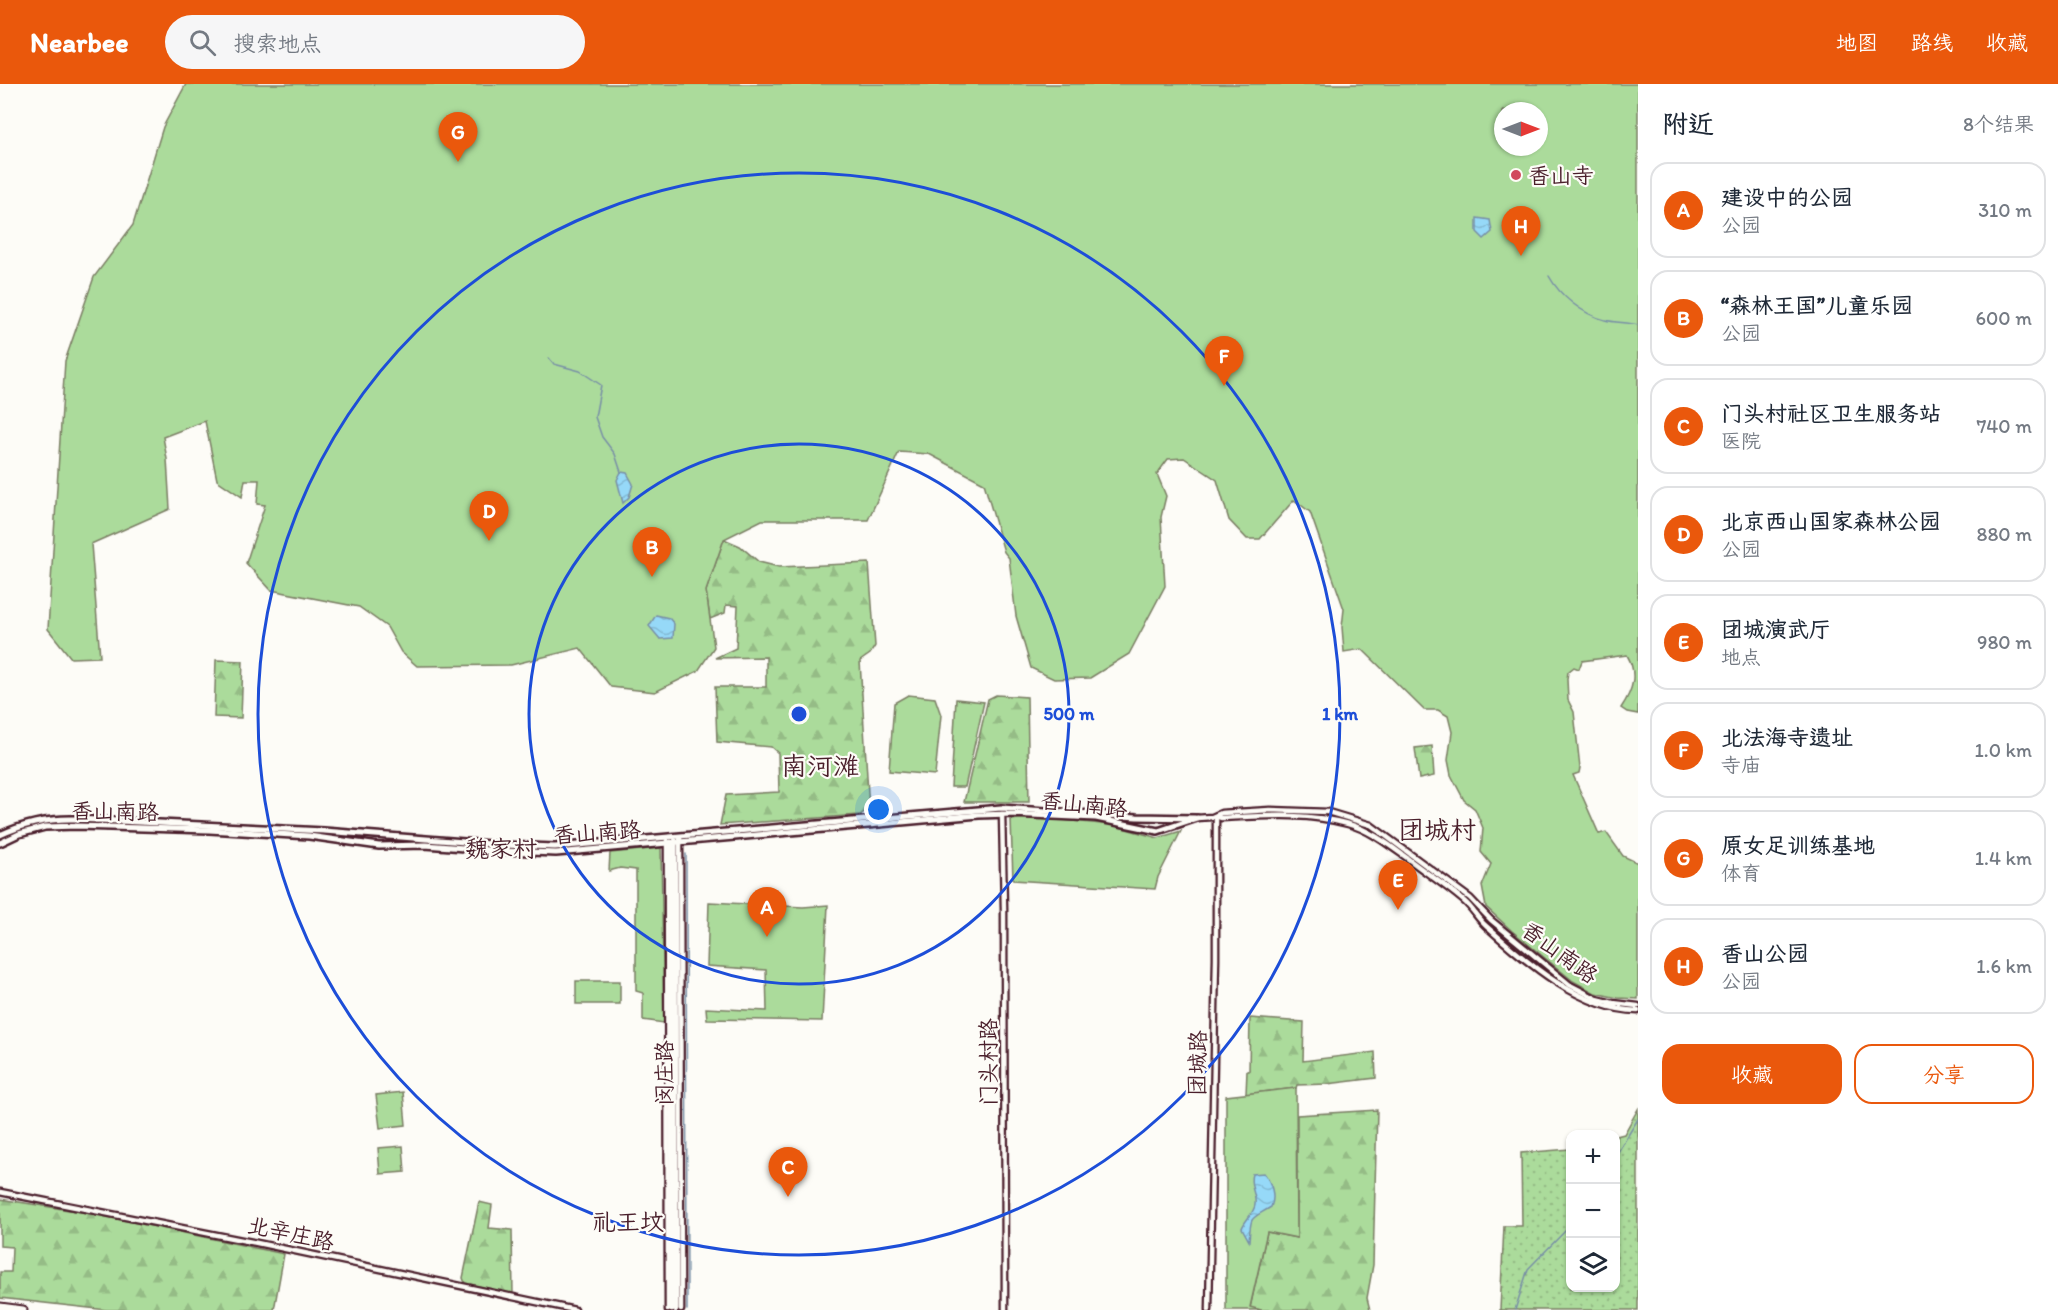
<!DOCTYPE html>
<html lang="zh">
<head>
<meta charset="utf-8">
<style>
  :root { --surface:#fff; --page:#f6f6f7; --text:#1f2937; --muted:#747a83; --line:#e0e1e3; --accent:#ea580c }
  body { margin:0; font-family:Itim,"LXGW WenKai TC",sans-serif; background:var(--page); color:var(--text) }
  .controls { position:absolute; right:18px; bottom:18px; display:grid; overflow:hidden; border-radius:12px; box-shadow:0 2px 4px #0004 }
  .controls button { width:54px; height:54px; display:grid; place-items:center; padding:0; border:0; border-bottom:2px solid var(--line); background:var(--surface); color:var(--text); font:30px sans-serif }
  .compass { position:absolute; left:1494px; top:18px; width:54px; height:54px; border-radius:50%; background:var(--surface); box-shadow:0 2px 4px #0004; rotate:90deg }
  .you { position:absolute; left:879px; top:726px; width:21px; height:21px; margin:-15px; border:4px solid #fff; border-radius:50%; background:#1a73e8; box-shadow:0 0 0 9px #1a73e833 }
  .badge { display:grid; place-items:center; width:39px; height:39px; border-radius:50%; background:var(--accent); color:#fff; font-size:20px; font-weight:700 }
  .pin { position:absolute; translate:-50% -50px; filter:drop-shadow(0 2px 3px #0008) }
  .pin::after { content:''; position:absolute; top:32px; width:21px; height:18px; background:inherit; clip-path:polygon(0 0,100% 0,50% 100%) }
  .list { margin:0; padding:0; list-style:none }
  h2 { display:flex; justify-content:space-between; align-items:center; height:78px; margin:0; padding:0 24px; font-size:26px }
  h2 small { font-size:20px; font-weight:400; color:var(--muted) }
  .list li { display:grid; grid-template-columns:39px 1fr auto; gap:18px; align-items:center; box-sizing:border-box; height:96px; margin:0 12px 12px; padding:0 12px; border:2px solid var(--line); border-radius:18px }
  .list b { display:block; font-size:22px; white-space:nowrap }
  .list p { margin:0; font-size:20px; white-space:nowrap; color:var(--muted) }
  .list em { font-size:20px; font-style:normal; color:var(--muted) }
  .actions { display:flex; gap:12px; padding:18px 24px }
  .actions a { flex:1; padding:14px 0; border:2px solid var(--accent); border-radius:18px; text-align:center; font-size:21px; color:var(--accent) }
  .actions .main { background:var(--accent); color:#fff }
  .icon { flex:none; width:33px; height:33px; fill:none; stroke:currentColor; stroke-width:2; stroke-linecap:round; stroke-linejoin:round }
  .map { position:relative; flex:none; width:1638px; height:1226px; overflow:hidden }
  header { display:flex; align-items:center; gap:36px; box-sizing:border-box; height:84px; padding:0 30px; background:var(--accent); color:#fff }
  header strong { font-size:28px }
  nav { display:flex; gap:33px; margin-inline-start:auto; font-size:21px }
  .search { width:420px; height:54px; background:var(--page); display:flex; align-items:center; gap:15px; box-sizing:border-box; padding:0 21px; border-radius:33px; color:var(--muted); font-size:22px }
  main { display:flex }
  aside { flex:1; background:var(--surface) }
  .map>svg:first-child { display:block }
  .grass { fill:url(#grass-dots); stroke:#7a7d63; stroke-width:1.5 }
  .forest { fill:url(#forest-firs); stroke:#7a7d63; stroke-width:1.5 }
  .park { fill:#abdb9b; stroke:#7a7d63; stroke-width:1.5; fill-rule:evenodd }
  .water { fill:url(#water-waves); stroke:#788fa6; stroke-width:1.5 }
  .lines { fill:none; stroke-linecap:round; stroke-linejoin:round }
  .stream { stroke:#788fa6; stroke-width:1.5 }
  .tertiary-casing { stroke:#4a1f2b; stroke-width:9 }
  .secondary-casing { stroke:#4a1f2b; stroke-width:10 }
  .motorway-casing { stroke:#4a1f2b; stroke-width:11 }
  .tertiary { stroke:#fdfcf7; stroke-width:4.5 }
  .secondary { stroke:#fdfcf7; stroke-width:5 }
  .motorway { stroke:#fdfcf7; stroke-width:7 }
  .ring { fill:none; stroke:#1d4ed8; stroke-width:3 }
  .poi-dot { fill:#d1495b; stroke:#fdfcf7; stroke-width:2 }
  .labels { text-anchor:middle; stroke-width:4.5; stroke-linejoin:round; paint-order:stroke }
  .poi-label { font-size:22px; fill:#4a1f2b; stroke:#fdfcf7; text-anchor:start }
  .street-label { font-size:22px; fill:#4a1f2b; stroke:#fdfcf7 }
  .neighbourhood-label { font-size:24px; fill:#4a1f2b; stroke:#fdfcf7 }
  .quarter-label { font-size:26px; fill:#4a1f2b; stroke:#fdfcf7 }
  .centre { fill:#1d4ed8; stroke:#fdfcf7; stroke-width:3 }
  .ring-label { font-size:18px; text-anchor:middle; font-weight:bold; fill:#1d4ed8; stroke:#fdfcf7; stroke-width:4.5; stroke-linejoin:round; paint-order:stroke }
</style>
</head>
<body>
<header>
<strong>Nearbee</strong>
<div class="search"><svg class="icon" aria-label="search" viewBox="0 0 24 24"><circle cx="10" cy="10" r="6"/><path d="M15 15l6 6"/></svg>搜索地点</div>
<nav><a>地图</a><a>路线</a><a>收藏</a></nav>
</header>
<main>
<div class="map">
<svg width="1638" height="1226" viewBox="0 0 1638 1226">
  <defs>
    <pattern id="grass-dots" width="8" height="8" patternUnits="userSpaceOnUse" patternTransform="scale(1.5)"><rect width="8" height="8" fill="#abdb9b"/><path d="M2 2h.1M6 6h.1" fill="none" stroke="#95bc86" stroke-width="1.8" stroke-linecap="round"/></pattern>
    <pattern id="forest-firs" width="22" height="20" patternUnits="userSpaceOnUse" patternTransform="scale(1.5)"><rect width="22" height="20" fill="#abdb9b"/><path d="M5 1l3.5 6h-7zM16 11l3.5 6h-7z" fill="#95bc86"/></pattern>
    <pattern id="water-waves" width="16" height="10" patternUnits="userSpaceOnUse" patternTransform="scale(1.5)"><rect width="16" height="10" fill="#96d9f8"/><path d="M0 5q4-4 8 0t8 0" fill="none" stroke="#83bad5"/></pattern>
  </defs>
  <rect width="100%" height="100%" fill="#fdfcf7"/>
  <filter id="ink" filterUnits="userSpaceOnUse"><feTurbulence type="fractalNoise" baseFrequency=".0167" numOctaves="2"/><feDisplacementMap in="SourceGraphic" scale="12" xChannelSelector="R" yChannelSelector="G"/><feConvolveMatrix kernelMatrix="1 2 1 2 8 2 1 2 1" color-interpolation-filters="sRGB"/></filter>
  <g filter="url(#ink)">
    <path class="grass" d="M1638,1025V1226H1500L1504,1142H1522L1521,1069L1570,1065V1204H1616V1052L1624,1050Z"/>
    <g class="forest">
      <path d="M724,455L740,462L759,478L779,483L869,479L875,562L870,570L860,577L869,725L860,731L720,741L726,711L779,708L778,669L771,663L717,658L715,603H766V573L715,574L736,564L738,522L726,521L725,529L710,535L706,507Z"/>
      <path d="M216,576L243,577L241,634L214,633Z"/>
      <path d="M996,611L1027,613L1029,718H964L988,615Z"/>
      <path d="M1432,662L1434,692L1419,695L1415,664Z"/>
      <path d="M1250,934L1304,938L1303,977L1375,968L1376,994L1327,1000L1297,1001L1296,1004L1246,1010L1247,987H1249Z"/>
      <path d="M1377,1026L1373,1181L1367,1214L1370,1226H1261L1250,1224L1267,1148L1297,1154V1031Z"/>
      <path d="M0,1115L94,1130L284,1170L274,1226H107L0,1214V1188H11L12,1163L0,1162Z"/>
      <path d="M479,1118L492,1121L489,1144L512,1146L513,1210L465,1199L463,1194Z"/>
    </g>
    <g class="park">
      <path d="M186,0H1638V630L1627,628L1621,624C1633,606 1638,590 1627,571L1582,577L1579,585L1574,583L1568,588L1567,595L1568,616L1574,628L1580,684L1579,689L1573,691L1599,750L1606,748L1623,772L1638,779V915L1618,914L1595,909L1573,897L1512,847L1486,823L1482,802L1491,780L1481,768L1483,744L1475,725L1464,716L1451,691L1448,676L1452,648L1448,632L1438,626H1424L1362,565L1344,568L1342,543L1344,525L1310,428L1294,416L1260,455H1247L1229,436L1217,396L1184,374L1168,375L1157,390L1166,412L1161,433L1165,502L1129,570L1090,594L1054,595L1031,584L1016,532L1009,474L1004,468L984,399L929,370L899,368L868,436H762L724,455L706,507L714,563L698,587L655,608L611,603L580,564L511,581L417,582L401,568L387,543L359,523L271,506L246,479L265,421L257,420L259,396H245L242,413L217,396L205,337L163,353L167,375L170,425L91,460L100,573L71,574L48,545L65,277L94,193L133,141L163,43ZM1503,27H1539V63H1503Z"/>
      <path d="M908,611L935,614L941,631L935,691L889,687L894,619Z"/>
      <path d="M956,615L984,618L965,703H951Z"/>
      <path d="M1032,733L1112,741L1158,754L1181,747L1158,793L1155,805L1013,796L1011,736Z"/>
      <path d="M661,764L664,939L643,936V909L636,907V786L620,784L609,787L610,769Z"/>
      <path d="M709,818L803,823L828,821L822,937L707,935L706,924L767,927L766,886L707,882Z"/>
      <rect x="576" y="897" width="44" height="23"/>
      <path d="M1296,1004L1297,1154L1267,1148L1250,1223L1261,1226H1226V1012Z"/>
      <path d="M403,1008L406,1041L380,1044L376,1011Z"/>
      <path d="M403,1062L405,1088L380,1090L378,1064Z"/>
    </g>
    <g class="water">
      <path d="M1477,134L1490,136L1492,148L1484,155L1477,148Z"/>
      <path d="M621,388L627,389L633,400L629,413L623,419L617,396Z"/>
      <path d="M656,531L669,534L674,540L673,554L660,555L649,542Z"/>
      <path d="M1264,1089C1271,1098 1276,1112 1271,1123C1250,1136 1251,1130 1249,1157L1242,1144C1245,1136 1254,1129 1255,1121C1257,1110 1248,1101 1252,1090Z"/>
    </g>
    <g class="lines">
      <g class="stream">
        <path d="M1549,192C1560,212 1582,230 1605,236C1616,239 1627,238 1638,241"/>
        <path d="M549,274L554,280L580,287L601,301L595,333L602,353L615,370L621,388"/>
        <path d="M686,770L687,1226"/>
        <path d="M1616,1071L1638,1035"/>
        <path d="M1515,1226L1528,1185L1570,1142"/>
      </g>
      <g class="tertiary-casing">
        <g id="tertiary">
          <path d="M1002,730L1004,825L1005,1226"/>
          <path d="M1216,732L1221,734C1263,732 1307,728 1348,740C1370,746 1389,761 1407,774C1426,789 1447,802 1465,818C1473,825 1478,835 1486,842C1527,879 1581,926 1638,927"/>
          <path d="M1197,734L1212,733L1221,729L1270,726L1328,728L1371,741L1470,814L1491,836L1570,901L1597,915L1613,919L1638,922"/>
          <path d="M680,753L681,1226"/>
          <path d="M667,756L668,1226"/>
          <path d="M0,1108L257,1159L575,1226"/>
          <path d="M1209,1226L1216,874V732"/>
        </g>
      </g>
      <g class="secondary-casing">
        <g id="secondary">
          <path d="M0,751C25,739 49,734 77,735L324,747L503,761L555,763L1001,724L1137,733L1195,734"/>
          <path d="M675,757L676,1226"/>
          <path d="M671,758L672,1226"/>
          <path d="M0,759L19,750L45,743L77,742L209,746L309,752L379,762L425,761L503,767L556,769L979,731L1010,730L1096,734L1158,747L1197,734"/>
        </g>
      </g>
      <g class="motorway-casing">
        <path id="motorway" d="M0,1223L23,1226"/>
      </g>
      <use href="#tertiary" class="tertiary"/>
      <use href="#secondary" class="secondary"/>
      <use href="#motorway" class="motorway"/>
    </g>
  </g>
  <g class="ring">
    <circle cx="799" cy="630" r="270"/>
    <circle cx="799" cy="630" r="541"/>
  </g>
  <circle class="poi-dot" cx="1516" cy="91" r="6"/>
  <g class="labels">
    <g class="poi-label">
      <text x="1528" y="99">香山寺</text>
    </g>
    <g class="street-label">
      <text transform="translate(1084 720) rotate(6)" y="8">香山南路</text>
      <text transform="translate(115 727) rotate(1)" y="8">香山南路</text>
      <text transform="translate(597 748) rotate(-4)" y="8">香山南路</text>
      <text transform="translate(1560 868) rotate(36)" y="8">香山南路</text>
      <text transform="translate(988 978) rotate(-90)" y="8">门头村路</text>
      <text transform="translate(1197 979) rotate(-89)" y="8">团城路</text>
      <text transform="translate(664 989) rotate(-90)" y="8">闵庄路</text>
      <text transform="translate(291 1149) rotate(12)" y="8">北辛庄路</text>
    </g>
    <g class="neighbourhood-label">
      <text x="501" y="773">魏家村</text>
      <text x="628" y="1146">礼王坟</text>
    </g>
    <g class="quarter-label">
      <text x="820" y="691">南河滩</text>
      <text x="1437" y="755">团城村</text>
    </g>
  </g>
  <circle cx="799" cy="630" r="9" class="centre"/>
  <g class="ring-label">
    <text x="1069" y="636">500 m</text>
    <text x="1340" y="636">1 km</text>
  </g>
</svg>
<div class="controls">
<button>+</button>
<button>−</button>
<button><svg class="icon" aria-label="layers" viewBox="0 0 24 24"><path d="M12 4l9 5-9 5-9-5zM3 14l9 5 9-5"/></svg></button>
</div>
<svg class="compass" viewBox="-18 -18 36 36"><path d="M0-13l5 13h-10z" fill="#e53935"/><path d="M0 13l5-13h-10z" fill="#747a83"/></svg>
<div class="you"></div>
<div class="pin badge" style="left:767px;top:853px">A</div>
<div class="pin badge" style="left:652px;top:493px">B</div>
<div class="pin badge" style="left:788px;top:1113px">C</div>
<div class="pin badge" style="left:489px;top:457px">D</div>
<div class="pin badge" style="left:1398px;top:826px">E</div>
<div class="pin badge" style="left:1224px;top:302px">F</div>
<div class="pin badge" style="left:458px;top:78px">G</div>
<div class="pin badge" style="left:1521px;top:172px">H</div>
</div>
<aside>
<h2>附近<small>8个结果</small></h2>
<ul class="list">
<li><span class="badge">A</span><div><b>建设中的公园</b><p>公园</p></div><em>310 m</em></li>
<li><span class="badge">B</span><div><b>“森林王国”儿童乐园</b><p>公园</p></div><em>600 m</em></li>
<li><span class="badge">C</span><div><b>门头村社区卫生服务站</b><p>医院</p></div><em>740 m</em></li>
<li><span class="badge">D</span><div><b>北京西山国家森林公园</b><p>公园</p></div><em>880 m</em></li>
<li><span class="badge">E</span><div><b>团城演武厅</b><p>地点</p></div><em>980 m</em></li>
<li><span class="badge">F</span><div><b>北法海寺遗址</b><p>寺庙</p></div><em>1.0 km</em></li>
<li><span class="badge">G</span><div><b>原女足训练基地</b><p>体育</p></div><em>1.4 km</em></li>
<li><span class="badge">H</span><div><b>香山公园</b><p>公园</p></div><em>1.6 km</em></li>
</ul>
<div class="actions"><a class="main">收藏</a><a>分享</a></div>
</aside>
</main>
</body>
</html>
